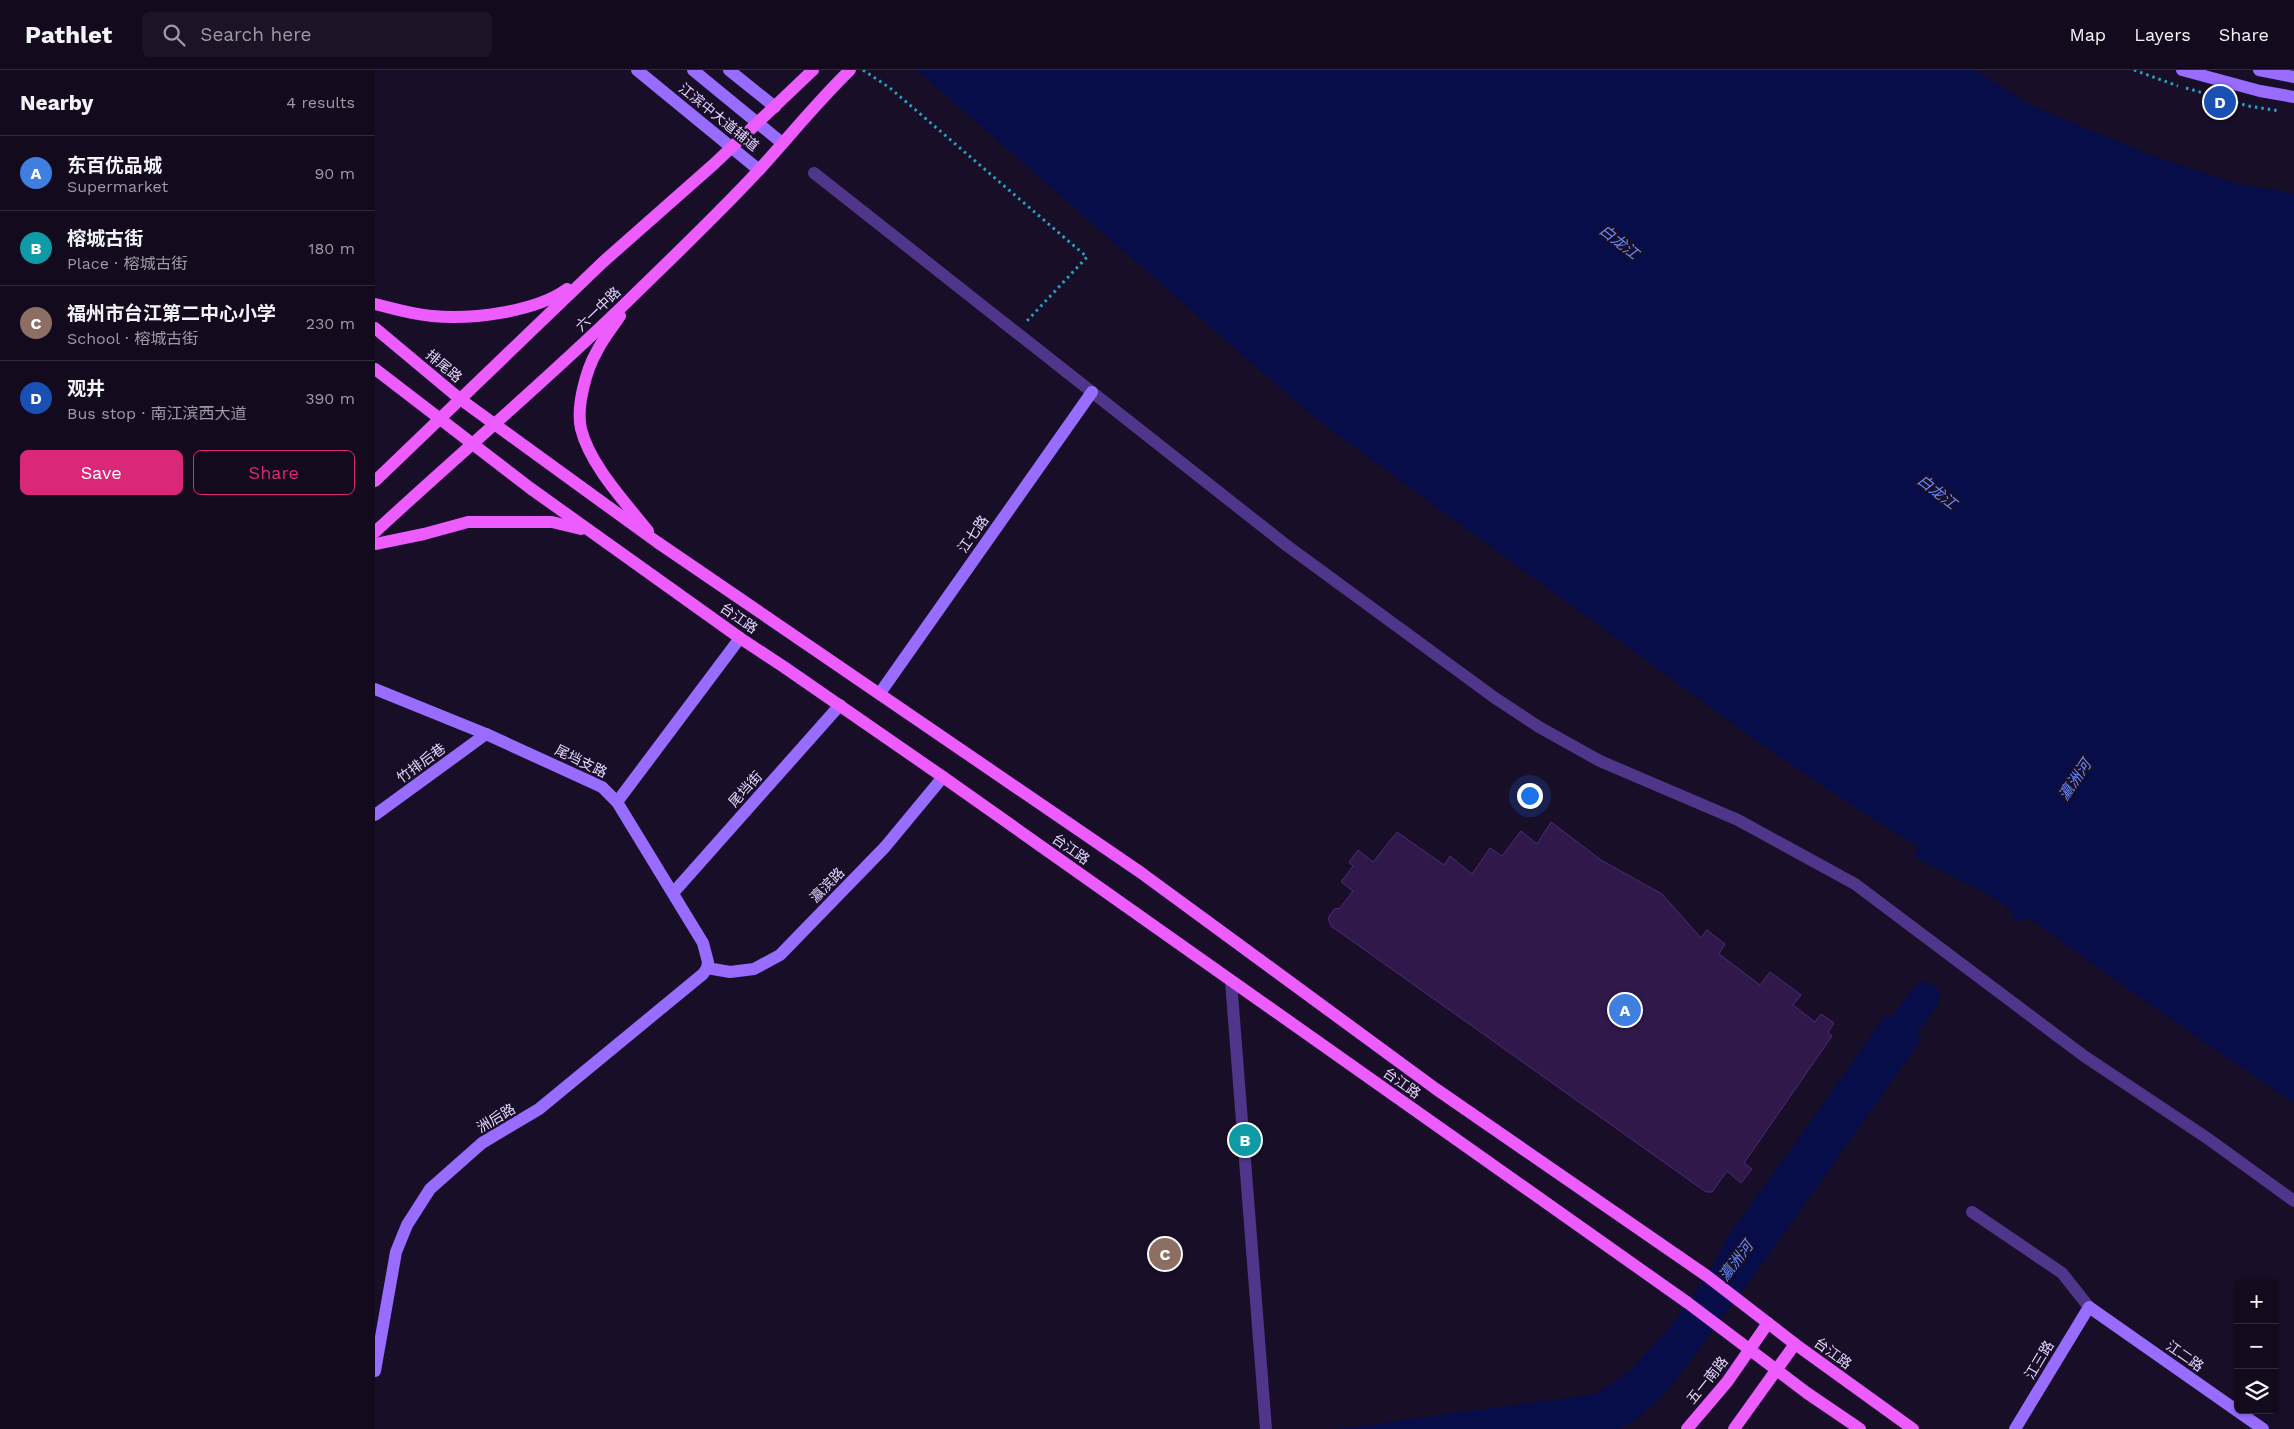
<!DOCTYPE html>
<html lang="en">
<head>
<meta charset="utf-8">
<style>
  :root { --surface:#130a1e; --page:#1c1327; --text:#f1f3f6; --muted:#9d9aa4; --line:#322b3c; --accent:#db2777 }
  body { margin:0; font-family:"Work Sans","Noto Sans SC",sans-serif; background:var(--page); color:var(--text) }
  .controls { position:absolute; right:15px; bottom:15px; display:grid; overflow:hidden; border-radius:8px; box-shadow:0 1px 4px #0004 }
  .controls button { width:45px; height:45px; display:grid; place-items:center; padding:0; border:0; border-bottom:1px solid var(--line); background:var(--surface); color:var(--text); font:25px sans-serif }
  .you { position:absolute; left:1154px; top:725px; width:18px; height:18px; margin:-12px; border:4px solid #fff; border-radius:50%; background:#1a73e8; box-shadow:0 0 0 8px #1a73e833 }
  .badge { display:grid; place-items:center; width:32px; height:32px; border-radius:50%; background:var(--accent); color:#fff; font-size:16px; font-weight:700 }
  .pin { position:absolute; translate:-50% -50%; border:2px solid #fff; box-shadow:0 1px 5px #0006 }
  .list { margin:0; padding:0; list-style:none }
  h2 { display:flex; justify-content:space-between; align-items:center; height:65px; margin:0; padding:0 20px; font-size:21px }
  h2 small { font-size:16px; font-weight:400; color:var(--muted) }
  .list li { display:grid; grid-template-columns:32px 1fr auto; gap:15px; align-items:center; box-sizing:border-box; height:75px; padding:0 20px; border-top:1px solid var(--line) }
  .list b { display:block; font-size:19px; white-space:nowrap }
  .list p { margin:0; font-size:16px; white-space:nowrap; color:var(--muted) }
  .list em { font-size:16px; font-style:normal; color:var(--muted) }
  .actions { display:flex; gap:10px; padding:15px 20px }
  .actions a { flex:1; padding:11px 0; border:1px solid var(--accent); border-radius:8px; text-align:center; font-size:18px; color:var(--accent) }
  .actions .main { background:var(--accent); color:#fff }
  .icon { flex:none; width:28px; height:28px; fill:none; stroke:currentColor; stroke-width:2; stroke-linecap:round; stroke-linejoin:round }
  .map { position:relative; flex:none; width:1919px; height:1359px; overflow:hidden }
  header { display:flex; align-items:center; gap:30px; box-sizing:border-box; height:70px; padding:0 25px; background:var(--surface); border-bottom:1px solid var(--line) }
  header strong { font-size:24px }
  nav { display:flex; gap:28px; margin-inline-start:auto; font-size:18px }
  .search { width:350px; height:45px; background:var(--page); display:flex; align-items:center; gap:12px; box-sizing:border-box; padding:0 18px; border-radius:8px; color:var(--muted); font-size:19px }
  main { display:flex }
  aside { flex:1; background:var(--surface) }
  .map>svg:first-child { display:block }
  .water { fill:#070d48 }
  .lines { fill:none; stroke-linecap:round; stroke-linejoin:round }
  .river { stroke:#070d48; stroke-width:30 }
  .building { fill:#30194a; stroke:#4e2977 }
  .path { stroke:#27a1c0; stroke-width:3; stroke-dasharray:2.5 4; stroke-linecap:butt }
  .street { stroke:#4f368a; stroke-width:12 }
  .secondary { stroke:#976cff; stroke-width:12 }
  .primary { stroke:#ed5cff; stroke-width:12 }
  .labels { text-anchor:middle; stroke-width:4.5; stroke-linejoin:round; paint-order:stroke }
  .street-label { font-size:14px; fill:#e5d5ff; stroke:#190e28 }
  .water-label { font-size:15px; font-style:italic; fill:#638dff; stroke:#190e28 }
</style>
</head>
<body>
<header>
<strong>Pathlet</strong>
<div class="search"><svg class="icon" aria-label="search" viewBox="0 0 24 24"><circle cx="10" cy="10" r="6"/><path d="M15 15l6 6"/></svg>Search here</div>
<nav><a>Map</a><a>Layers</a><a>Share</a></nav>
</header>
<main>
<aside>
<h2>Nearby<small>4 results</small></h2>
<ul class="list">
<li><span class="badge" style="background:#3f7fe0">A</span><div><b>东百优品城</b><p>Supermarket</p></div><em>90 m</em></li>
<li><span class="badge" style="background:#0f9aa8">B</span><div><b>榕城古街</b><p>Place · 榕城古街</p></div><em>180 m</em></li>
<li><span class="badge" style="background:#8d6e63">C</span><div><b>福州市台江第二中心小学</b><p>School · 榕城古街</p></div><em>230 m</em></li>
<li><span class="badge" style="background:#1a4fb4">D</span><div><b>观井</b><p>Bus stop · 南江滨西大道</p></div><em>390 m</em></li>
</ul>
<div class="actions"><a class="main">Save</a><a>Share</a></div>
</aside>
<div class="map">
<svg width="1919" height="1359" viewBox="0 0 1919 1359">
  <rect width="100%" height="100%" fill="#190e28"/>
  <g class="water">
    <path d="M542,0H1600L1656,35L1773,84L1864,114L1919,123V1033L1813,961L1653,848L1643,852L1635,841L1620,828L1541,788L1542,776L1487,742L1383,672L959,362L928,338Z"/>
    <path d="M1511,944L1547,969L1393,1186L1293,1321L1261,1350L1242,1359H964L1221,1324L1254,1301L1287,1266L1313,1233L1332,1206L1354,1165L1451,1030Z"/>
  </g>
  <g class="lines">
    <path class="river" d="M1505,989L1550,927"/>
  </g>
  <path class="building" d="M1176,752L1226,790L1287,824L1326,868L1332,860L1350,874L1344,884L1385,915L1395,902L1426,925L1418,935L1440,952L1446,944L1459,953L1453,962L1457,966L1369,1093L1377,1099L1366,1113L1352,1101L1337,1122H1331L956,856L953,848L959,839L965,838L978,821L966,812L978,796L974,792L983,780L998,792L1022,762L1069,795L1075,786L1097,804L1115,778L1127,786L1146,761L1162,774Z"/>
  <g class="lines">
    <g class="path">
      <path d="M488,0L515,18L712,187L651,252"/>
      <path d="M1759,0L1803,16"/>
      <path d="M1811,18L1873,36L1905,41"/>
    </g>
    <g class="street">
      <path d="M439,103L911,475L1120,628L1164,657L1225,691L1363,750L1480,814L1709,986L1832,1068L1919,1131"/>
      <path d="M856,911L891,1359"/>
      <path d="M1597,1142L1687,1203L1714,1237"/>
    </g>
    <g class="secondary">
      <path d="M262,0L384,100"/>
      <path d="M318,0L407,73"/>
      <path d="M354,0L400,37"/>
      <path d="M1807,0L1885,21L1919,27"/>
      <path d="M1884,0L1919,7"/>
      <path d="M0,619L111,664L227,717L242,732L328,873L333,892L332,898L328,904L164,1039L107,1073L55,1119L32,1155L21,1182L0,1301"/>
      <path d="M505,623L717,322"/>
      <path d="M242,732L365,568"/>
      <path d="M0,745L111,664"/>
      <path d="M298,823L465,635"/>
      <path d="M332,898L355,902L379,899L405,885L510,777L568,707"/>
      <path d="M1640,1359L1714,1237L1888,1359"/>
    </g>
    <g class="primary">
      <path d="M0,234C19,239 37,244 57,246C96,250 160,242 192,219"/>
      <path d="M245,246C237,258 228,269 222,281C211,300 201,337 206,359C215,395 250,432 273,461"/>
      <path d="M0,258L85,329L282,472L765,802L1061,1019L1332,1206L1420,1274L1538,1359"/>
      <path d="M0,299L155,418L365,568L409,597L568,707L1313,1233L1432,1323L1485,1359"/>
      <path d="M0,411L228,192L339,94L438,0"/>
      <path d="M0,462C86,382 176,307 260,224C301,184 344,143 383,101C414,67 442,32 475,0"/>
      <path d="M0,474L49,464L93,452H177L206,459"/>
      <path d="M1312,1359L1352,1312L1393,1253"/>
      <path d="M1359,1359L1420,1274"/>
    </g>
  </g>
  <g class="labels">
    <g class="street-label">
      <text transform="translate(344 47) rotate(39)" y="5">江滨中大道辅道</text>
      <text transform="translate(223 239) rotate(-44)" y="5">六一中路</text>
      <text transform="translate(69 296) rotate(40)" y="5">排尾路</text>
      <text transform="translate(598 464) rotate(-55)" y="5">江七路</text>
      <text transform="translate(364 548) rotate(35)" y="5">台江路</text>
      <text transform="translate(206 691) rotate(26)" y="5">尾垱支路</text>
      <text transform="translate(46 693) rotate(-36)" y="5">竹排后巷</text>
      <text transform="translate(370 719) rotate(-48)" y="5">尾垱街</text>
      <text transform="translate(696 779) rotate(35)" y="5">台江路</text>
      <text transform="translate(452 815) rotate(-46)" y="5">瀛滨路</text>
      <text transform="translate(1027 1013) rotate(35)" y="5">台江路</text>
      <text transform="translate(121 1048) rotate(-31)" y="5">洲后路</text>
      <text transform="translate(1458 1283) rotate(36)" y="5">台江路</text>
      <text transform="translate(1810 1286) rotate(35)" y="5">江二路</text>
      <text transform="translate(1664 1290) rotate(-59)" y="5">江三路</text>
      <text transform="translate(1332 1310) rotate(-51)" y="5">五一南路</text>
    </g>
    <g class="water-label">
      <text transform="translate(1244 172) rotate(38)" y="5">白龙江</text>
      <text transform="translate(1562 422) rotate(38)" y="5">白龙江</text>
      <text transform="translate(1700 710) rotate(-56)" y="5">瀛洲河</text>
      <text transform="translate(1361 1191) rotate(-53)" y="5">瀛洲河</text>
    </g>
  </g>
</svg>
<div class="controls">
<button>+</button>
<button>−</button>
<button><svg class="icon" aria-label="layers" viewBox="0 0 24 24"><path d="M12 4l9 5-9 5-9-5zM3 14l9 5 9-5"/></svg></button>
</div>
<div class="you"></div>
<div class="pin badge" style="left:1250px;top:940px;background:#3f7fe0">A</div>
<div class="pin badge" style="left:870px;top:1070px;background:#0f9aa8">B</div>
<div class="pin badge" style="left:790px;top:1184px;background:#8d6e63">C</div>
<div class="pin badge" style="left:1845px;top:32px;background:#1a4fb4">D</div>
</div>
</main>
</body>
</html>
